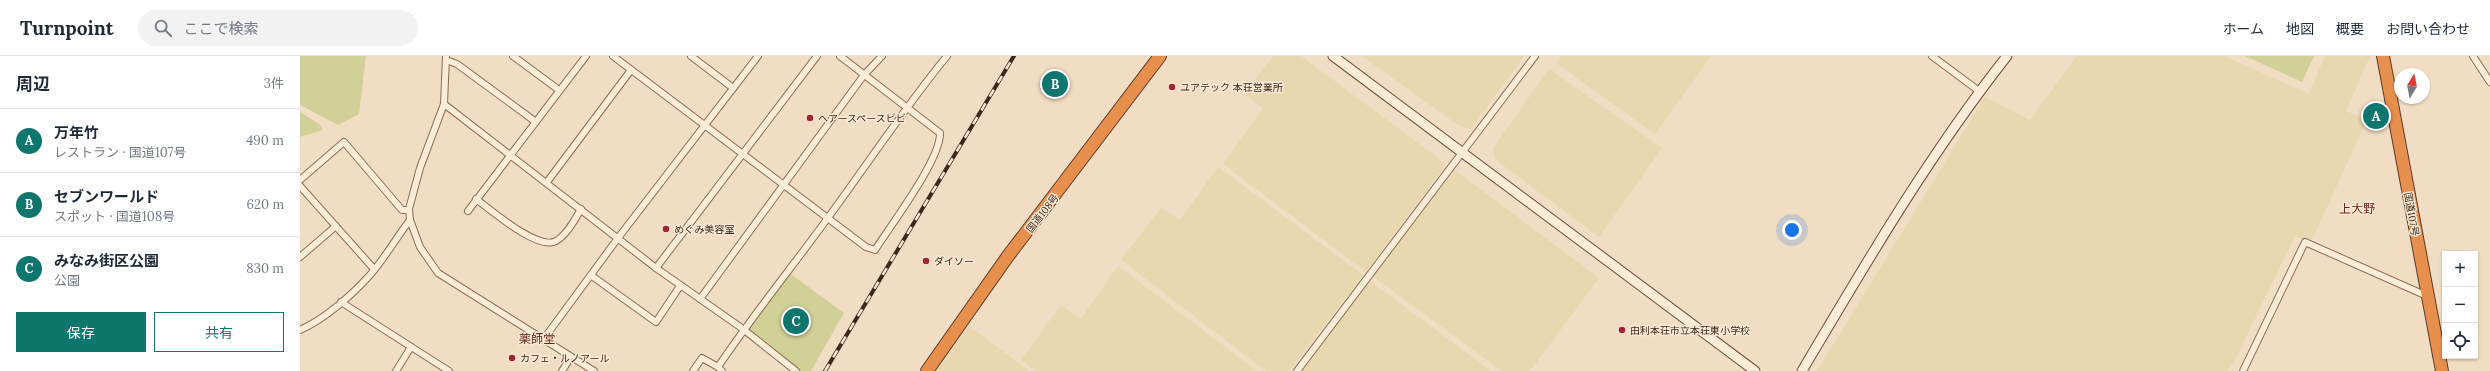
<!DOCTYPE html>
<html lang="ja">
<head>
<meta charset="utf-8">
<style>
  :root { --surface:#fff; --page:#f2f2f3; --text:#1f2937; --muted:#747a83; --line:#e0e1e3; --accent:#0f766e }
  body { margin:0; font-family:Lora,"Noto Sans JP",serif; background:var(--page); color:var(--text) }
  .controls { position:absolute; right:12px; bottom:12px; display:grid; overflow:hidden; border-radius:0px; box-shadow:0 1px 3px #0004 }
  .controls button { width:36px; height:36px; display:grid; place-items:center; padding:0; border:0; border-bottom:1px solid var(--line); background:var(--surface); color:var(--text); font:20px sans-serif }
  .compass { position:absolute; left:2094px; top:12px; width:36px; height:36px; border-radius:50%; background:var(--surface); box-shadow:0 1px 3px #0004; rotate:10deg }
  .you { position:absolute; left:1492px; top:174px; width:14px; height:14px; margin:-10px; border:3px solid #fff; border-radius:50%; background:#1a73e8; box-shadow:0 0 0 6px #1a73e833 }
  .badge { display:grid; place-items:center; width:26px; height:26px; border-radius:50%; background:var(--accent); color:#fff; font-size:13px; font-weight:700 }
  .pin { position:absolute; translate:-50% -50%; border:2px solid #fff; box-shadow:0 1px 4px #0006 }
  .list { margin:0; padding:0; list-style:none }
  h2 { display:flex; justify-content:space-between; align-items:center; height:52px; margin:0; padding:0 16px; font-size:17px }
  h2 small { font-size:13px; font-weight:400; color:var(--muted) }
  .list li { display:grid; grid-template-columns:26px 1fr auto; gap:12px; align-items:center; box-sizing:border-box; height:64px; padding:0 16px; border-top:1px solid var(--line) }
  .list b { display:block; font-size:15px; white-space:nowrap }
  .list p { margin:0; font-size:13px; white-space:nowrap; color:var(--muted) }
  .list em { font-size:13px; font-style:normal; color:var(--muted) }
  .actions { display:flex; gap:8px; padding:12px 16px }
  .actions a { flex:1; padding:9px 0; border:1px solid var(--accent); border-radius:0px; text-align:center; font-size:14px; color:var(--accent) }
  .actions .main { background:var(--accent); color:#fff }
  .icon { flex:none; width:22px; height:22px; fill:none; stroke:currentColor; stroke-width:2; stroke-linecap:round; stroke-linejoin:round }
  .map { position:relative; flex:none; width:2190px; height:315px; overflow:hidden }
  header { display:flex; align-items:center; gap:24px; box-sizing:border-box; height:56px; padding:0 20px; background:var(--surface); border-bottom:1px solid var(--line) }
  header strong { font-size:19px }
  nav { display:flex; gap:22px; margin-inline-start:auto; font-size:14px }
  .search { width:280px; height:36px; background:var(--page); display:flex; align-items:center; gap:10px; box-sizing:border-box; padding:0 14px; border-radius:22px; color:var(--muted); font-size:15px }
  main { display:flex }
  aside { flex:1; background:var(--surface) }
  .map>svg:first-child { display:block }
  .farmland { fill:#e8d7af }
  .green { fill:#d1d096 }
  .lines { fill:none; stroke-linecap:round; stroke-linejoin:round }
  .street-casing { stroke:#8d6d58; stroke-width:8 }
  .secondary-casing { stroke:#6f4e3b; stroke-width:11 }
  .highway-casing { stroke:#5b3c2c; stroke-width:14 }
  .street { stroke:#fbecd7; stroke-width:6 }
  .secondary { stroke:#fbecd7; stroke-width:9 }
  .highway { stroke:#e78f4d; stroke-width:12 }
  .rail-casing { stroke:#3c281d; stroke-width:4 }
  .rail { stroke:#f8e8d3; stroke-width:2.5; stroke-dasharray:8; stroke-linecap:butt }
  .poi-dot { fill:#a12335; stroke:#f8e8d3; stroke-width:1.5 }
  .labels { text-anchor:middle; stroke-width:3; stroke-linejoin:round; paint-order:stroke }
  .poi-label { font-size:10px; fill:#3c281d; stroke:#f8e8d3; text-anchor:start }
  .street-label { font-size:10px; fill:#3c281d; stroke:#f8e8d3 }
  .quarter-label { font-size:12px; fill:#6c1f19; stroke:#f8e8d3 }
</style>
</head>
<body>
<header>
<strong>Turnpoint</strong>
<div class="search"><svg class="icon" aria-label="search" viewBox="0 0 24 24"><circle cx="10" cy="10" r="6"/><path d="M15 15l6 6"/></svg>ここで検索</div>
<nav><a>ホーム</a><a>地図</a><a>概要</a><a>お問い合わせ</a></nav>
</header>
<main>
<aside>
<h2>周辺<small>3件</small></h2>
<ul class="list">
<li><span class="badge">A</span><div><b>万年竹</b><p>レストラン · 国道107号</p></div><em>490 m</em></li>
<li><span class="badge">B</span><div><b>セブンワールド</b><p>スポット · 国道108号</p></div><em>620 m</em></li>
<li><span class="badge">C</span><div><b>みなみ街区公園</b><p>公園</p></div><em>830 m</em></li>
</ul>
<div class="actions"><a class="main">保存</a><a>共有</a></div>
</aside>
<div class="map">
<svg width="2190" height="315" viewBox="0 0 2190 315">
  <rect width="100%" height="100%" fill="#f1ddc3"/>
  <g class="farmland">
    <path d="M973,0H1001L1146,108L1066,216L923,108L963,52L944,38Z"/>
    <path d="M1062,0H1224L1171,73L1158,69Z"/>
    <path d="M1261,0H1411L1355,78L1256,7Z"/>
    <path d="M1777,0H1924L2009,38L2025,0H2070L2046,55L2067,64L2011,186L1995,180L1935,304L1927,315H1517L1685,41L1730,64Z"/>
    <path d="M1249,13L1362,92L1299,181L1196,104L1193,92Z"/>
    <path d="M918,111L1063,219L989,315H966L821,204L861,152L880,164Z"/>
    <path d="M1152,112L1299,222L1230,315H1202L1071,219Z"/>
    <path d="M818,210L957,315H736L721,304L761,249L781,263Z"/>
    <path d="M1066,222L1191,315H997Z"/>
    <path d="M669,270L729,315H636Z"/>
  </g>
  <g class="green">
    <path d="M0,0H66L59,58L38,69L0,49Z"/>
    <path d="M1945,0H2014L2002,26Z"/>
    <path d="M0,56L19,68L23,74L0,81Z"/>
    <path d="M488,216L544,257L511,315H499L446,273Z"/>
  </g>
  <g class="lines">
    <g class="street-casing">
      <g id="street">
        <path d="M146,0L144,48L120,112L109,153L110,164L120,191L138,217L294,315"/>
        <path d="M213,0L259,34"/>
        <path d="M313,0L566,191L575,194C591,169 641,103 640,77L540,0"/>
        <path d="M391,0L433,32"/>
        <path d="M1632,0L1679,35"/>
        <path d="M2173,0L2190,26"/>
        <path d="M146,4L157,8L236,66"/>
        <path d="M144,48L356,212L443,273L496,315"/>
        <path d="M0,124L44,86L102,154H109"/>
        <path d="M247,126L331,14"/>
        <path d="M0,130L74,213"/>
        <path d="M176,143C191,154 238,195 256,185C267,179 275,163 281,153"/>
        <path d="M168,155L286,0"/>
        <path d="M0,201L36,170"/>
        <path d="M356,212L517,0"/>
        <path d="M292,220L356,266L380,230"/>
        <path d="M400,243L564,19L582,0"/>
        <path d="M41,246L149,315"/>
        <path d="M0,274C25,263 52,239 70,219C85,202 96,182 110,164"/>
        <path d="M243,284L318,182L458,0"/>
        <path d="M96,315L111,291"/>
        <path d="M262,315L271,301"/>
        <path d="M393,315L402,302L418,311"/>
        <path d="M422,315L418,311C453,259 493,210 530,159C569,106 605,51 647,0"/>
        <path d="M997,315L1235,0"/>
        <path d="M1943,315L2005,186L2127,240"/>
      </g>
    </g>
    <g class="secondary-casing">
      <g id="secondary">
        <path d="M1033,0L1455,315"/>
        <path d="M1502,315C1566,207 1629,99 1707,0"/>
      </g>
    </g>
    <g class="highway-casing">
      <g id="highway">
        <path d="M2083,0L2142,315"/>
        <path d="M627,315L708,200L860,0"/>
      </g>
    </g>
    <use href="#street" class="street"/>
    <use href="#secondary" class="secondary"/>
    <use href="#highway" class="highway"/>
    <g class="rail-casing">
      <path id="rail" d="M525,315L714,0"/>
    </g>
    <use href="#rail" class="rail"/>
  </g>
  <g class="poi-dot">
    <circle cx="872" cy="31" r="4"/>
    <circle cx="510" cy="62" r="4"/>
    <circle cx="366" cy="173" r="4"/>
    <circle cx="626" cy="205" r="4"/>
    <circle cx="1322" cy="274" r="4"/>
    <circle cx="212" cy="302" r="4"/>
  </g>
  <g class="labels">
    <g class="poi-label">
      <text x="880" y="35">ユアテック 本荘営業所</text>
      <text x="518" y="66">ヘアースペースビビ</text>
      <text x="374" y="177">めぐみ美容室</text>
      <text x="634" y="209">ダイソー</text>
      <text x="1330" y="278">由利本荘市立本荘東小学校</text>
      <text x="220" y="306">カフェ・ルノアール</text>
    </g>
    <g class="street-label">
      <text transform="translate(742 157) rotate(-52)" y="4">国道108号</text>
      <text transform="translate(2112 158) rotate(80)" y="4">国道107号</text>
    </g>
    <g class="quarter-label">
      <text x="2057" y="157">上大野</text>
      <text x="237" y="287">薬師堂</text>
    </g>
  </g>
</svg>
<div class="controls">
<button>+</button>
<button>−</button>
<button><svg class="icon" aria-label="locate" viewBox="0 0 24 24"><circle cx="12" cy="12" r="6"/><path d="M12 2v4M12 18v4M2 12h4M18 12h4"/></svg></button>
</div>
<svg class="compass" viewBox="-18 -18 36 36"><path d="M0-13l5 13h-10z" fill="#e53935"/><path d="M0 13l5-13h-10z" fill="#747a83"/></svg>
<div class="you"></div>
<div class="pin badge" style="left:2076px;top:60px">A</div>
<div class="pin badge" style="left:755px;top:28px">B</div>
<div class="pin badge" style="left:496px;top:265px">C</div>
</div>
</main>
</body>
</html>
